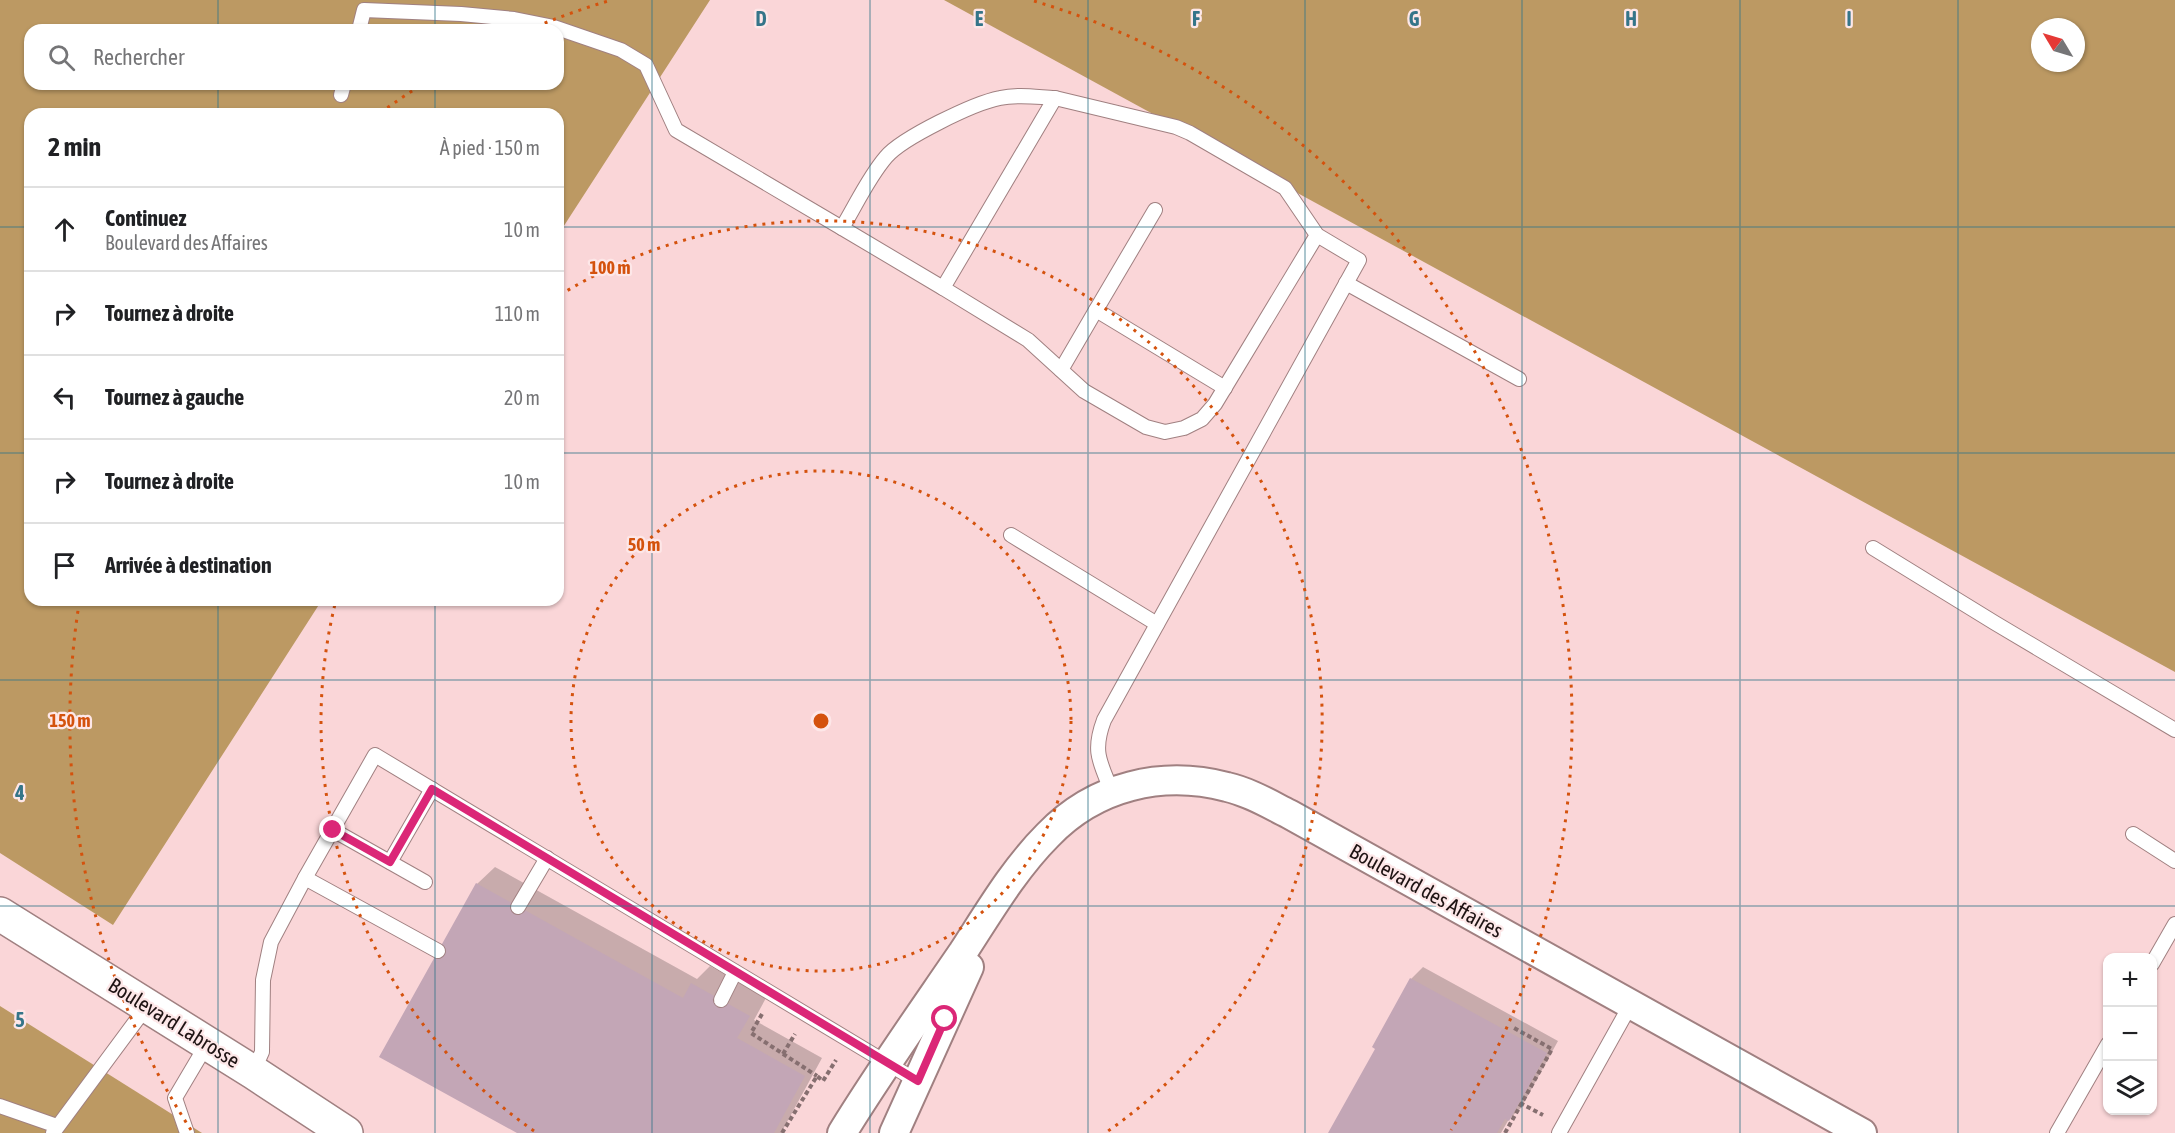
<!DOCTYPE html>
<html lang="fr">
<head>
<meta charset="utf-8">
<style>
  :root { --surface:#fff; --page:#f6f6f6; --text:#202124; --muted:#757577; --line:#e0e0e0 }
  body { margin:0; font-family:"Asap Condensed",sans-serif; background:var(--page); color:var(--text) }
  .controls { position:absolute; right:18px; bottom:18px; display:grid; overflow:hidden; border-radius:12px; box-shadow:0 2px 4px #0004 }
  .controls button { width:54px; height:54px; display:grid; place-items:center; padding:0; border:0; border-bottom:2px solid var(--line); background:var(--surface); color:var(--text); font:30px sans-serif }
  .compass { position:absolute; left:2031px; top:18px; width:54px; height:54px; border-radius:50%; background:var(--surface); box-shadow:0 2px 4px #0004; rotate:308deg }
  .stop { position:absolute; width:18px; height:18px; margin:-14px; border:4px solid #db2777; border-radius:50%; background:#fff }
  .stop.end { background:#db2777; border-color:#fff; box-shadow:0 2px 6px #0008 }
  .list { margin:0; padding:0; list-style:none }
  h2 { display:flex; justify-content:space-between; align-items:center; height:78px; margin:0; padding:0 24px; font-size:26px }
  h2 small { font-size:20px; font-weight:400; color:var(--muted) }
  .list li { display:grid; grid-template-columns:39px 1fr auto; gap:18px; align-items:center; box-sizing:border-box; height:84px; padding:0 24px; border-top:2px solid var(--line) }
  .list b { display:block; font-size:22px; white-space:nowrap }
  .list p { margin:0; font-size:20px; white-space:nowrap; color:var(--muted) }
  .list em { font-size:20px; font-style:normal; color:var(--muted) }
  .icon { flex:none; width:33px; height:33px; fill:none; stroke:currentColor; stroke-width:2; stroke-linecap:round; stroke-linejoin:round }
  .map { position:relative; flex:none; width:2175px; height:1133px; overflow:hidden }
  .search { position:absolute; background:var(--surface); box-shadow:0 2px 4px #0004; left:24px; top:24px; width:540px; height:66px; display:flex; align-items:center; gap:15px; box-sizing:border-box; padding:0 21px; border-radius:18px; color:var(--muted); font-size:22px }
  .panel { position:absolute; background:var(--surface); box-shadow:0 2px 4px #0004; left:24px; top:108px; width:540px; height:498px; border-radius:18px }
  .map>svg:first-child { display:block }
  .forest { fill:#bc9963; fill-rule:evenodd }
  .shadow { fill:#0003 }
  .building { fill:#c3a6b6 }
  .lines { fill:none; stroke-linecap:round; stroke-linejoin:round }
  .service-casing { stroke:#a08081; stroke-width:16 }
  .minor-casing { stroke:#a08081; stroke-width:32 }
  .tertiary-casing { stroke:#a08081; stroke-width:36 }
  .path { stroke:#866f70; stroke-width:4; stroke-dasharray:4.5 3; stroke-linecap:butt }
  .service { stroke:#fff; stroke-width:14 }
  .minor { stroke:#fff; stroke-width:28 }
  .tertiary { stroke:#fff; stroke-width:33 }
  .route { stroke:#db2777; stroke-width:8 }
  .grid { fill:none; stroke:#357589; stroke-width:1.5; stroke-opacity:0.55 }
  .ring { fill:none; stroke:#d4520d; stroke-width:3; stroke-dasharray:3 6 }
  .labels { text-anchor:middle; stroke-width:4.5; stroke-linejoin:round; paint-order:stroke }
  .street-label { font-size:21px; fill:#1e1313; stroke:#fde7e8 }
  .grid-label { font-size:20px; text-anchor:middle; font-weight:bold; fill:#357589; stroke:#fde7e8; stroke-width:4.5; stroke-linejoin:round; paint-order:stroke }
  .centre { fill:#d4520d; stroke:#fde7e8; stroke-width:3 }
  .ring-label { font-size:18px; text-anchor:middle; font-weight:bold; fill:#d4520d; stroke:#fde7e8; stroke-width:4.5; stroke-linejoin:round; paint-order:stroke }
</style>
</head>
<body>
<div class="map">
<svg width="2175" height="1133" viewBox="0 0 2175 1133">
  <rect width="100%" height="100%" fill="#fad6d8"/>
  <g class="forest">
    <path d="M0,0H710L558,235V114H30V600H322L113,925L0,853ZM30,30H558V84H30Z"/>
    <path d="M944,0H2175V672ZM2040,27H2076V63H2040Z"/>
    <path d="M0,1006L202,1133H0Z"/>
  </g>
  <g class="shadow">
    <path d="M495,867L697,979L710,966L766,998L754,1020L822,1058L781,1133H520L477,884Z"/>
    <path d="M1423,967L1558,1041L1521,1108L1509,1119L1501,1133H1330L1377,1048L1411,979Z"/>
  </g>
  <g class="building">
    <path d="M476,883L683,998L691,983L750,1016L737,1038L805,1076L774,1133H517L379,1057Z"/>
    <path d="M1410,978L1547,1053L1509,1121L1505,1119L1497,1133H1328L1375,1049L1372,1047Z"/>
  </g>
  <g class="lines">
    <g class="service-casing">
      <g id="service">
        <path d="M359,30L364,10L461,14L514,19L554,27L621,50L646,65L676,130L842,228"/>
        <path d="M341,95L344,84"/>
        <path d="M1346,283L1519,379"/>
        <path d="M943,288L842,228C856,205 868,178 886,157C902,138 974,103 1000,98C1018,94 1036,97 1055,98"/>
        <path d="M1096,310L1155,210"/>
        <path d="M1061,370L1096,310L1225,388"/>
        <path d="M1011,535L1157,624"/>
        <path d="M1873,548L1995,623L2175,730"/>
        <path d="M1112,792C1100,762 1092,752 1104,720L1359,260L1317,235L1285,188L1190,133L1176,127L1055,98L943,288L1028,340L1084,391L1146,427L1165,432L1184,428L1202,419L1215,404L1317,235"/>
        <path d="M333,830L425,882"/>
        <path d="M2133,834L2175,861"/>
        <path d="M390,862L432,789"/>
        <path d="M305,878L438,951"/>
        <path d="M518,907L547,858"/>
        <path d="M2152,964L2175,924"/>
        <path d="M721,1000L735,972"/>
        <path d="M253,1072L262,1052L263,980L271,942L305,878L375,755L917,1081"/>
        <path d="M0,1106L57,1126"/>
        <path d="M53,1133L147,1006"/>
        <path d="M187,1133L175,1098L207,1044"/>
        <path d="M1559,1133L1631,1004"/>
        <path d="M2057,1133L2108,1044"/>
      </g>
    </g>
    <g class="minor-casing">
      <g id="minor">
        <path d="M842,1133C880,1071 922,1012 963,952C989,912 1014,869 1048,835C1095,786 1162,770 1227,787C1249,792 1269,804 1289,814L1862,1133"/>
        <path d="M894,1133L969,967"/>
      </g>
    </g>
    <g class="tertiary-casing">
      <path id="tertiary" d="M0,914L253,1072L346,1133"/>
    </g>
    <g class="path">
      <path d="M762,1014L751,1033L817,1076"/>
      <path d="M783,1054L795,1034"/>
      <path d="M1520,1103L1543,1115"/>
      <path d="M782,1133L817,1076L823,1081L836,1060"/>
      <path d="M1505,1133L1552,1049L1514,1028"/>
    </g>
    <use href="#service" class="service"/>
    <use href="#minor" class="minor"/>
    <use href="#tertiary" class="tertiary"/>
  </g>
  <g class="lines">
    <path class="route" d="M333,830L390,862L432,789L918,1081L945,1019"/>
  </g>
  <path class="grid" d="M218,0V30M435,0V30M652,0V1133M870,0V1133M1088,0V1133M1305,0V1133M1522,0V1133M1740,0V1133M1958,0V1133M218,84V114M435,84V114M0,227H30M558,227H2175M0,453H30M558,453H2175M218,600V1133M435,600V1133M0,680H2175M0,906H2175"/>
  <g class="ring">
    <circle cx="821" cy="721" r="250"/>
    <path d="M534 1131A500 500 0 0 1 336 600M560 295A500 500 0 0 1 1108 1131"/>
    <path d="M191 1130A751 751 0 0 1 79 604M380 113A751 751 0 0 1 423 84M528 30A751 751 0 0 1 608 1M1034 1A751 751 0 0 1 1451 1130"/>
  </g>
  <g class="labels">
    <g class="street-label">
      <text transform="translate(1426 891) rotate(29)" y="7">Boulevard des Affaires</text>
      <text transform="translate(174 1023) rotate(32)" y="7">Boulevard Labrosse</text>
    </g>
  </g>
  <g class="grid-label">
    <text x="761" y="26">D</text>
    <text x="979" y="26">E</text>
    <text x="1196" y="26">F</text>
    <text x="1414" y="26">G</text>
    <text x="1631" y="26">H</text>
    <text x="1849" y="26">I</text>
    <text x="20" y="800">4</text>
    <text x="20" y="1027">5</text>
  </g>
  <circle cx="821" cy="721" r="9" class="centre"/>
  <g class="ring-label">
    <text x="610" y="274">100 m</text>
    <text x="644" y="551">50 m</text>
    <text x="70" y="727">150 m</text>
  </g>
</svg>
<div class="controls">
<button>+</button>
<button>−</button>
<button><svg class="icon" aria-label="layers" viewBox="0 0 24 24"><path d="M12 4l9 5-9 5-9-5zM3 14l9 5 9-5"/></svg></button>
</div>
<svg class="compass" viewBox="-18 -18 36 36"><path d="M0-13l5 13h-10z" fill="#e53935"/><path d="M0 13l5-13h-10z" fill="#757577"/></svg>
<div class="stop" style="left:945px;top:1019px"></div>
<div class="stop end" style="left:333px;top:830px"></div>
<div class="search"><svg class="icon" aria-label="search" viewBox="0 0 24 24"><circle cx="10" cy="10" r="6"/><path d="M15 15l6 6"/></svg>Rechercher</div>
<section class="panel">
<h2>2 min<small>À pied · 150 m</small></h2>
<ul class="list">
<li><svg class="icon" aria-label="ahead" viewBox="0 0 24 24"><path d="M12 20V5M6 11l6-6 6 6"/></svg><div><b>Continuez</b><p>Boulevard des Affaires</p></div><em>10 m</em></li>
<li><svg class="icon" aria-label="right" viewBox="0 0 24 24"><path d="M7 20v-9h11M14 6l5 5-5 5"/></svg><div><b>Tournez à droite</b></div><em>110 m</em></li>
<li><svg class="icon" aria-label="left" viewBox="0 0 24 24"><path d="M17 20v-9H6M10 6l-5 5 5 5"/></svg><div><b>Tournez à gauche</b></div><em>20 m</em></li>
<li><svg class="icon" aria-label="right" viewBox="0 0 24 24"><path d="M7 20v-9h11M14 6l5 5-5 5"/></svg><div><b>Tournez à droite</b></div><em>10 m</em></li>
<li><svg class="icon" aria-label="arrive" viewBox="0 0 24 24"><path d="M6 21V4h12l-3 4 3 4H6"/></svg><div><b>Arrivée à destination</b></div></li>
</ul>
</section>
</div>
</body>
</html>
